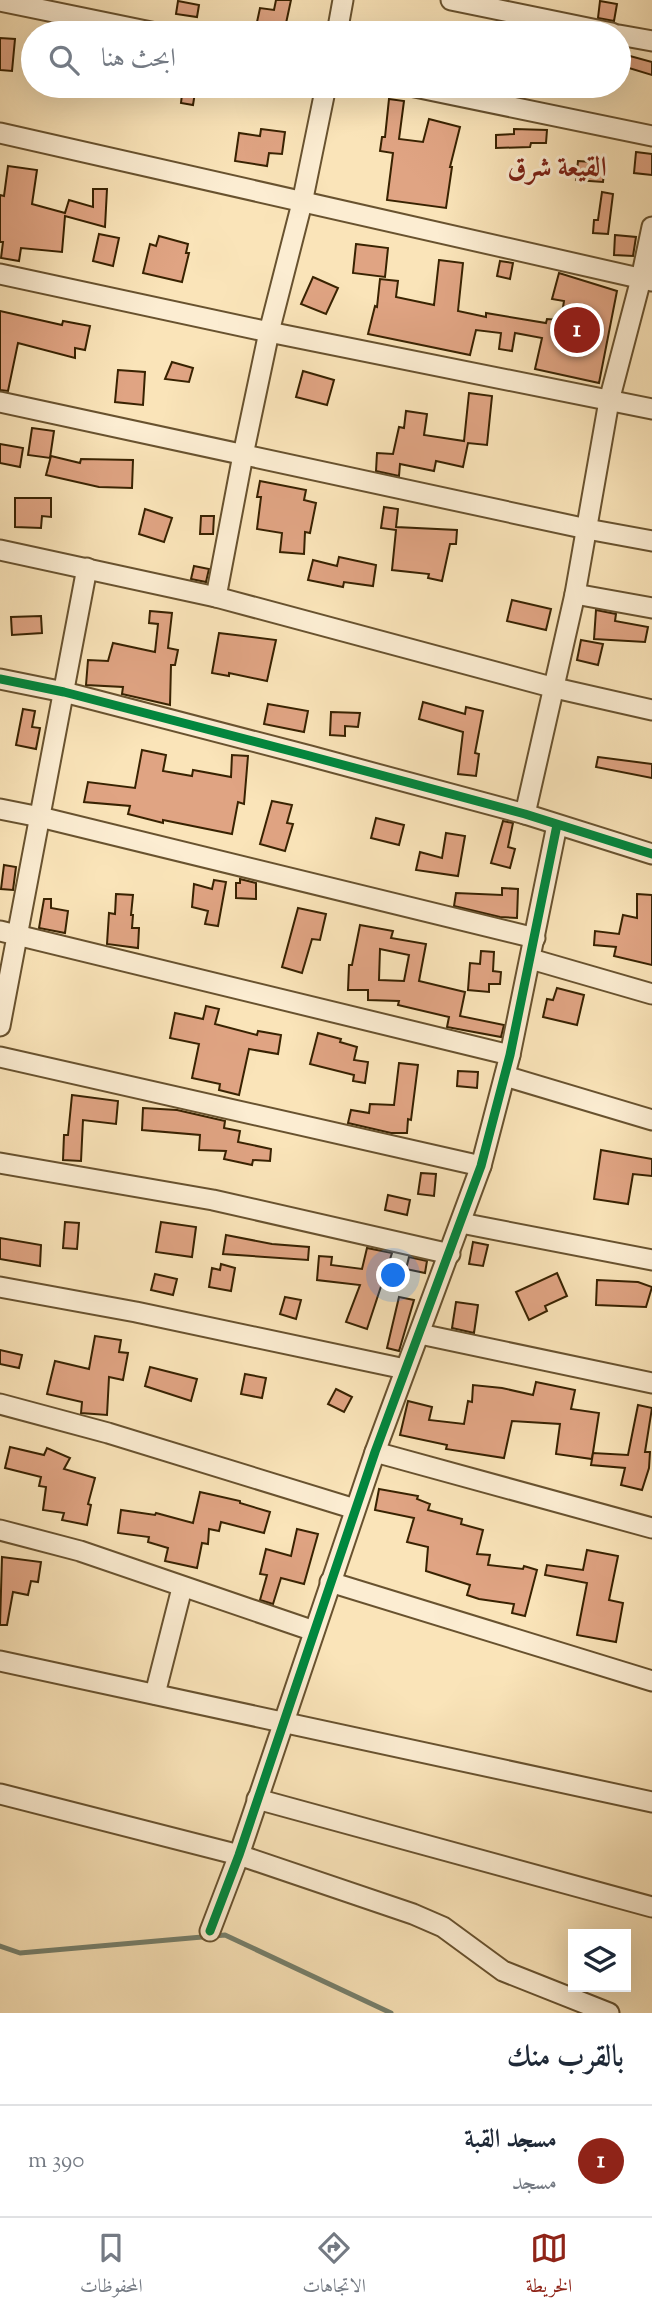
<!DOCTYPE html>
<html lang="ar">
<head>
<meta charset="utf-8">
<style>
  :root { --surface:#fff; --page:#f6f6f7; --text:#1f2937; --muted:#747a83; --line:#e0e1e3; --accent:#8f2418 }
  body { margin:0; font-family:"Sorts Mill Goudy",Amiri,serif; background:var(--page); color:var(--text); direction:rtl }
  .controls { position:absolute; right:21px; bottom:21px; display:grid; overflow:hidden; border-radius:0px; box-shadow:0 7px 28px #0002 }
  .controls button { width:63px; height:63px; display:grid; place-items:center; padding:0; border:0; border-bottom:2px solid var(--line); background:var(--surface); color:var(--text); font:35px sans-serif }
  .you { position:absolute; left:394px; top:1276px; width:24px; height:24px; margin:-18px; border:5px solid #fff; border-radius:50%; background:#1a73e8; box-shadow:0 0 0 10px #1a73e833 }
  .badge { display:grid; place-items:center; width:46px; height:46px; border-radius:50%; background:var(--accent); color:#fff; font-size:23px; font-weight:700 }
  .pin { position:absolute; translate:-50% -50%; border:4px solid #fff; box-shadow:0 2px 7px #0006 }
  .list { margin:0; padding:0; list-style:none }
  h2 { display:flex; justify-content:space-between; align-items:center; height:91px; margin:0; padding:0 28px; font-size:30px }
  h2 small { font-size:23px; font-weight:400; color:var(--muted) }
  .list li { display:grid; grid-template-columns:46px 1fr auto; gap:21px; align-items:center; box-sizing:border-box; height:112px; padding:0 28px; border-top:2px solid var(--line) }
  .list b { display:block; font-size:26px; white-space:nowrap }
  .list p { margin:0; font-size:23px; white-space:nowrap; color:var(--muted) }
  .list em { font-size:23px; font-style:normal; color:var(--muted) }
  .icon { flex:none; width:38px; height:38px; fill:none; stroke:currentColor; stroke-width:2; stroke-linecap:round; stroke-linejoin:round }
  .map { position:relative; flex:none; width:652px; height:2013px; overflow:hidden; direction:ltr }
  .search { position:absolute; background:var(--surface); box-shadow:0 7px 28px #0002; left:21px; right:21px; top:21px; height:77px; display:flex; align-items:center; gap:18px; box-sizing:border-box; padding:0 24px; border-radius:38px; color:var(--muted); font-size:26px }
  .sheet { height:203px; background:var(--surface) }
  nav { display:flex; justify-content:space-around; align-items:center; box-sizing:border-box; height:98px; border-top:2px solid var(--line); background:var(--surface); font-size:19px; color:var(--muted) }
  nav a { display:grid; justify-items:center; gap:4px }
  nav .on { color:var(--accent) }
  .map>svg:first-child { display:block }
  .lines { fill:none; stroke-linecap:round; stroke-linejoin:round }
  .stream { stroke:#76806d; stroke-width:5 }
  .building { fill:#e0a483; stroke:#382201; stroke-width:2; fill-rule:evenodd }
  .minor-casing { stroke:#68522f; stroke-width:23 }
  .minor { stroke:#fcedd2; stroke-width:19 }
  .cycleway-casing { stroke:#fcedd2; stroke-width:13 }
  .cycleway { stroke:#00873e; stroke-width:9 }
  .labels { text-anchor:middle; stroke-width:6; stroke-linejoin:round; paint-order:stroke }
  .neighbourhood-label { font-size:28px; font-weight:bold; fill:#7a1f14; stroke:#fcedd2 }
</style>
</head>
<body>
<div class="map">
<svg width="652" height="2013" viewBox="0 0 652 2013">
  <rect width="100%" height="100%" fill="#fae4b9"/>
  <filter id="stains"><feTurbulence type="fractalNoise" baseFrequency=".00286" numOctaves="4"/><feColorMatrix values="0 0 0 0 .2 0 0 0 0 .09 0 0 0 0 .02 0 0 0 .5 -.17"/></filter>
  <radialGradient id="worn" r=".72"><stop offset=".6" stop-color="#630" stop-opacity="0"/><stop offset="1" stop-color="#630" stop-opacity=".3"/></radialGradient>
  <g class="lines">
    <path class="stream" d="M0,1946L20,1953L225,1935L391,2013"/>
  </g>
  <g class="building">
    <path d="M276,0H291L285,28L257,22L260,8L274,10Z"/>
    <path d="M178,1L199,5L197,17L176,14Z"/>
    <path d="M600,1L617,4L614,21L598,18Z"/>
    <path d="M0,38L15,39L12,71L0,70Z"/>
    <path d="M619,53L652,62V75L619,65Z"/>
    <path d="M183,86H196L193,105L181,103Z"/>
    <path d="M389,99L404,101L399,139L423,142L429,119L460,127L450,167H452L446,208L387,200L393,153L380,151L382,137H385Z"/>
    <path d="M261,129L285,132L282,154L269,153L267,166L235,161L239,133L260,136Z"/>
    <path d="M514,129L547,130L546,143H531L530,147L496,148V135L514,134Z"/>
    <path d="M636,152L652,154V175L634,173Z"/>
    <path d="M578,161L605,163L603,182L576,180Z"/>
    <path d="M8,166L37,170L32,204L65,213L69,200L93,207V189H107L105,227L65,216L62,252L21,248L19,261L1,258L3,242H0V195L4,196Z"/>
    <path d="M602,192L613,194L608,234L593,233L594,220H598Z"/>
    <path d="M99,234L119,238L113,266L93,261Z"/>
    <path d="M615,235L636,237L633,256L614,255Z"/>
    <path d="M159,236L188,244L186,253H189L182,282L143,273L150,244L156,246Z"/>
    <path d="M356,244L388,248L385,277L353,273Z"/>
    <path d="M439,260L463,263L458,311L486,317V313L546,323L547,319L561,320L564,301L552,299L559,273L617,291L599,383L535,369L542,338L515,333L512,351L499,349L501,333L476,330L470,355L368,334L375,306L377,307L380,279L398,281L396,297L434,305Z"/>
    <path d="M500,261L513,263L510,279L497,276Z"/>
    <path d="M313,277L338,288L326,314L301,304Z"/>
    <path d="M0,311L62,325L63,321L90,326L85,350L75,348V358L18,343L8,391L0,390Z"/>
    <path d="M172,362L193,368L189,382L165,379Z"/>
    <path d="M118,370L145,372L143,405L115,402Z"/>
    <path d="M303,371L334,380L327,405L296,397Z"/>
    <path d="M469,393L492,396L487,445L468,443L463,467L436,461L434,471L400,464L399,476L376,471L377,453L393,454L399,427L404,428L406,411L427,414L424,435L464,441Z"/>
    <path d="M32,428L54,431L50,458L28,455Z"/>
    <path d="M0,444L23,448L20,467L0,463Z"/>
    <path d="M51,456L80,463L81,459L133,460L132,488L99,487L46,475Z"/>
    <path d="M260,481L306,490L304,500L316,503L310,533L305,532L304,554L280,552L282,533L257,529L261,497H257Z"/>
    <path d="M15,498H51V517L42,516L41,528L15,527Z"/>
    <path d="M384,507L398,509L396,527L457,530L456,544H450L442,581L428,578L429,574L392,570L396,530L381,528Z"/>
    <path d="M145,509L172,518L164,542L139,534Z"/>
    <path d="M201,516H214L213,534H200Z"/>
    <path d="M339,557L376,565L373,586L344,582L343,587L308,580L313,560L337,566Z"/>
    <path d="M194,566L209,569L206,582L191,579Z"/>
    <path d="M512,600L551,609L546,630L507,621Z"/>
    <path d="M596,610L616,614L615,621L648,627L645,642L594,639Z"/>
    <path d="M150,611L172,613L168,648L178,650L175,665H171L170,705L122,694L123,687L86,685L88,660L108,661L113,643L155,652L158,624L149,623Z"/>
    <path d="M41,616L42,633L12,635L11,617Z"/>
    <path d="M219,633L276,640L267,681L229,673V676L212,673Z"/>
    <path d="M581,640L603,644L598,665L577,660Z"/>
    <path d="M423,702L465,714L466,707L483,711L475,753L479,754L476,776L458,774L463,732L419,719Z"/>
    <path d="M268,704L308,711L304,732L264,724Z"/>
    <path d="M23,709L35,711L32,727L40,728L36,749L16,745Z"/>
    <path d="M331,712L360,713L358,727L345,726V736L330,735Z"/>
    <path d="M142,750L166,755L163,771L192,776L193,770L231,777L232,755L248,756L244,804L238,802L232,834L163,820V823L128,814L130,806L84,802L88,782L135,788Z"/>
    <path d="M598,757L652,764V778L596,767Z"/>
    <path d="M272,801L292,805L287,823L293,824L285,851L260,844Z"/>
    <path d="M376,818L404,825L399,845L371,838Z"/>
    <path d="M503,821L513,823L508,847L515,849L510,868L491,863Z"/>
    <path d="M446,833L465,836L458,876L416,870L420,852L442,858Z"/>
    <path d="M4,865L16,867L13,890L1,889Z"/>
    <path d="M240,879L256,883V899L236,898V883H240Z"/>
    <path d="M214,880L226,882L218,926L205,924L208,911L192,907L194,884L212,889Z"/>
    <path d="M502,888L518,889L517,918L500,917L454,906L456,893L502,895Z"/>
    <path d="M116,894L133,895L131,915H133L132,928H139L138,948L107,944L109,913L115,914Z"/>
    <path d="M637,894L652,895V965L614,956L616,947L594,945L595,931L619,934L623,915L637,918Z"/>
    <path d="M44,899H51V908L68,911L65,933L39,928Z"/>
    <path d="M298,908L326,914L320,940L312,939L302,973L282,967Z"/>
    <path d="M360,925L393,931L391,938L426,944L419,981L465,992L460,1016L504,1025L501,1037L447,1027L449,1017L398,1005L399,1001L368,1000V990H348L349,965H352ZM380,949L409,955L404,981L379,980Z"/>
    <path d="M481,951L494,952L493,971L501,972L500,984H489V992L468,990L470,963L480,964Z"/>
    <path d="M557,988L584,995L577,1025L543,1017L547,999L553,1000Z"/>
    <path d="M206,1006L219,1009L215,1024L257,1035L258,1031L281,1035L278,1054L249,1049L239,1095L219,1090L220,1084L192,1078L199,1044L170,1038L175,1013L203,1019Z"/>
    <path d="M318,1033L341,1039L340,1042L357,1047L354,1060L368,1062L365,1083L353,1081L354,1075L310,1064Z"/>
    <path d="M399,1063L418,1065L411,1120L408,1119L407,1133H391L348,1123L351,1110L369,1113L370,1104L394,1105Z"/>
    <path d="M458,1071L478,1072L477,1088L457,1086Z"/>
    <path d="M72,1095L118,1101L116,1124L83,1120L81,1161L63,1160L64,1135H68Z"/>
    <path d="M143,1108L177,1110L225,1121L224,1128L240,1131L238,1142L271,1149L270,1161L253,1160L252,1165L224,1159L226,1151L199,1150L200,1135L142,1130Z"/>
    <path d="M601,1150L652,1159V1176L633,1174L628,1204L594,1199Z"/>
    <path d="M421,1173L436,1174L434,1196L418,1194Z"/>
    <path d="M388,1195L410,1200L407,1215L385,1210Z"/>
    <path d="M65,1222L79,1223L77,1249L63,1248Z"/>
    <path d="M161,1222L196,1227L192,1257L156,1252Z"/>
    <path d="M226,1235L272,1244L309,1247L308,1260L223,1254Z"/>
    <path d="M0,1238L41,1245L40,1266L0,1259Z"/>
    <path d="M473,1242L488,1245L483,1266L469,1264Z"/>
    <path d="M367,1248L392,1253L367,1329L346,1322L360,1285L317,1280L319,1256L332,1257L331,1265L362,1269Z"/>
    <path d="M409,1257L427,1261L425,1273L406,1269Z"/>
    <path d="M221,1264L235,1268L231,1291L209,1287L212,1268L220,1270Z"/>
    <path d="M557,1273L567,1296L545,1306L547,1311L529,1320L516,1292Z"/>
    <path d="M155,1274L177,1279L173,1295L151,1290Z"/>
    <path d="M597,1280L638,1282L652,1287L646,1307L596,1305Z"/>
    <path d="M285,1297L301,1300L296,1319L280,1314Z"/>
    <path d="M399,1297L414,1300L399,1351L387,1348Z"/>
    <path d="M456,1302L478,1305L474,1333L452,1328Z"/>
    <path d="M95,1336L121,1340L119,1352L128,1353L123,1380L109,1377L107,1415L81,1413L82,1402L47,1394L55,1361L89,1369Z"/>
    <path d="M0,1350L22,1355L19,1368L0,1364Z"/>
    <path d="M150,1367L197,1379L191,1401L145,1386Z"/>
    <path d="M245,1374L266,1378L262,1398L241,1394Z"/>
    <path d="M536,1382L575,1390L571,1409L599,1413L592,1459L556,1454L560,1424L512,1421L504,1458L446,1449L447,1445L400,1435L408,1401L432,1407L429,1420L464,1424L468,1401L472,1402L473,1385L502,1388L533,1395Z"/>
    <path d="M336,1389L352,1397L344,1412L328,1404Z"/>
    <path d="M638,1405L652,1408L645,1452H650L649,1468L642,1490L621,1485L625,1468L591,1465L593,1453L628,1455Z"/>
    <path d="M10,1447L44,1455L47,1448L70,1458L64,1469L95,1478L88,1504L91,1505L87,1525L62,1520L64,1513L43,1510L46,1487L39,1486L41,1477L5,1468Z"/>
    <path d="M379,1489L418,1496L417,1499L430,1504L428,1510L462,1519L461,1524L483,1530L477,1554L490,1555L488,1565L523,1569L524,1566L537,1570L525,1616L512,1613L514,1604L479,1599L467,1595L470,1585L426,1571L428,1547L407,1542L414,1518L375,1510Z"/>
    <path d="M200,1492L240,1501V1503L270,1512L264,1533L221,1522L219,1531L209,1529L208,1544L202,1543L197,1568L165,1561L168,1548L148,1542L149,1537L118,1533L121,1510L155,1515L156,1513L193,1523Z"/>
    <path d="M297,1529L318,1534L304,1584L281,1578L273,1604L260,1600L267,1575L260,1574L266,1549L291,1556Z"/>
    <path d="M587,1550L618,1556L609,1600L623,1603L616,1642L577,1635L587,1583L545,1575L547,1565L583,1570Z"/>
    <path d="M2,1557L41,1562L38,1582L31,1581L28,1595L13,1592L7,1625H0Z"/>
  </g>
  <g class="lines">
    <g class="minor-casing">
      <g id="minor">
        <path d="M451,0L612,33"/>
        <path d="M0,1L156,33"/>
        <path d="M337,33L343,0"/>
        <path d="M619,35L652,41"/>
        <path d="M410,86L652,136"/>
        <path d="M0,133L652,281"/>
        <path d="M0,274L269,332L652,409"/>
        <path d="M0,402L587,529L652,541"/>
        <path d="M0,550L216,597L555,688L652,710"/>
        <path d="M575,594L652,608"/>
        <path d="M216,597L243,455L269,332L302,203L326,86"/>
        <path d="M0,679L64,692L310,756L525,814L652,854"/>
        <path d="M0,809L40,817L535,938"/>
        <path d="M525,814L575,594L609,401L641,279L652,227"/>
        <path d="M0,931L510,1055"/>
        <path d="M531,959L652,994"/>
        <path d="M0,1026L87,568"/>
        <path d="M0,1057L481,1166"/>
        <path d="M505,1076L652,1120"/>
        <path d="M0,1163L213,1200L450,1254"/>
        <path d="M461,1223L652,1260"/>
        <path d="M0,1287L136,1312L405,1369"/>
        <path d="M420,1334L652,1383"/>
        <path d="M0,1404L108,1433L355,1509"/>
        <path d="M375,1452L652,1528"/>
        <path d="M0,1530L80,1551L314,1631"/>
        <path d="M330,1582L652,1681"/>
        <path d="M0,1661L652,1802"/>
        <path d="M155,1694L182,1588"/>
        <path d="M0,1794L239,1855L413,1914L443,1927L503,1971L609,2013"/>
        <path d="M257,1799L652,1907"/>
        <path d="M210,1931L239,1855L375,1452L481,1166L510,1055L557,825"/>
      </g>
    </g>
    <use href="#minor" class="minor"/>
    <g class="cycleway-casing">
      <g id="cycleway">
        <path d="M0,679L64,692L310,756L525,814L652,854"/>
        <path d="M210,1931L239,1855L375,1452L481,1166L510,1055L557,825"/>
      </g>
    </g>
    <use href="#cycleway" class="cycleway"/>
  </g>
  <g class="labels">
    <g class="neighbourhood-label">
      <text x="557" y="176">القيعة شرق</text>
    </g>
  </g>
  <rect width="100%" height="100%" filter="url(#stains)"/>
  <rect width="100%" height="100%" fill="url(#worn)"/>
</svg>
<div class="controls">
<button><svg class="icon" aria-label="layers" viewBox="0 0 24 24"><path d="M12 4l9 5-9 5-9-5zM3 14l9 5 9-5"/></svg></button>
</div>
<div class="you"></div>
<div class="pin badge" style="left:577px;top:330px">1</div>
<div class="search"><svg class="icon" aria-label="search" viewBox="0 0 24 24"><circle cx="10" cy="10" r="6"/><path d="M15 15l6 6"/></svg>ابحث هنا</div>
</div>
<section class="sheet">
<h2>بالقرب منك<small></small></h2>
<ul class="list">
<li><span class="badge">1</span><div><b>مسجد القبة</b><p>مسجد</p></div><em>390 m</em></li>
</ul>
</section>
<nav>
<a class="on"><svg class="icon" aria-label="map" viewBox="0 0 24 24"><path d="M3 6l6-2 6 2 6-2v14l-6 2-6-2-6 2zM9 4v14M15 6v14"/></svg>الخريطة</a>
<a><svg class="icon" aria-label="directions" viewBox="0 0 24 24"><path d="M12 3l9 9-9 9-9-9zM9 14v-3h6M13 9l2 2-2 2"/></svg>الاتجاهات</a>
<a><svg class="icon" aria-label="saved" viewBox="0 0 24 24"><path d="M7 4h10v16l-5-4-5 4z"/></svg>المحفوظات</a>
</nav>
</body>
</html>
